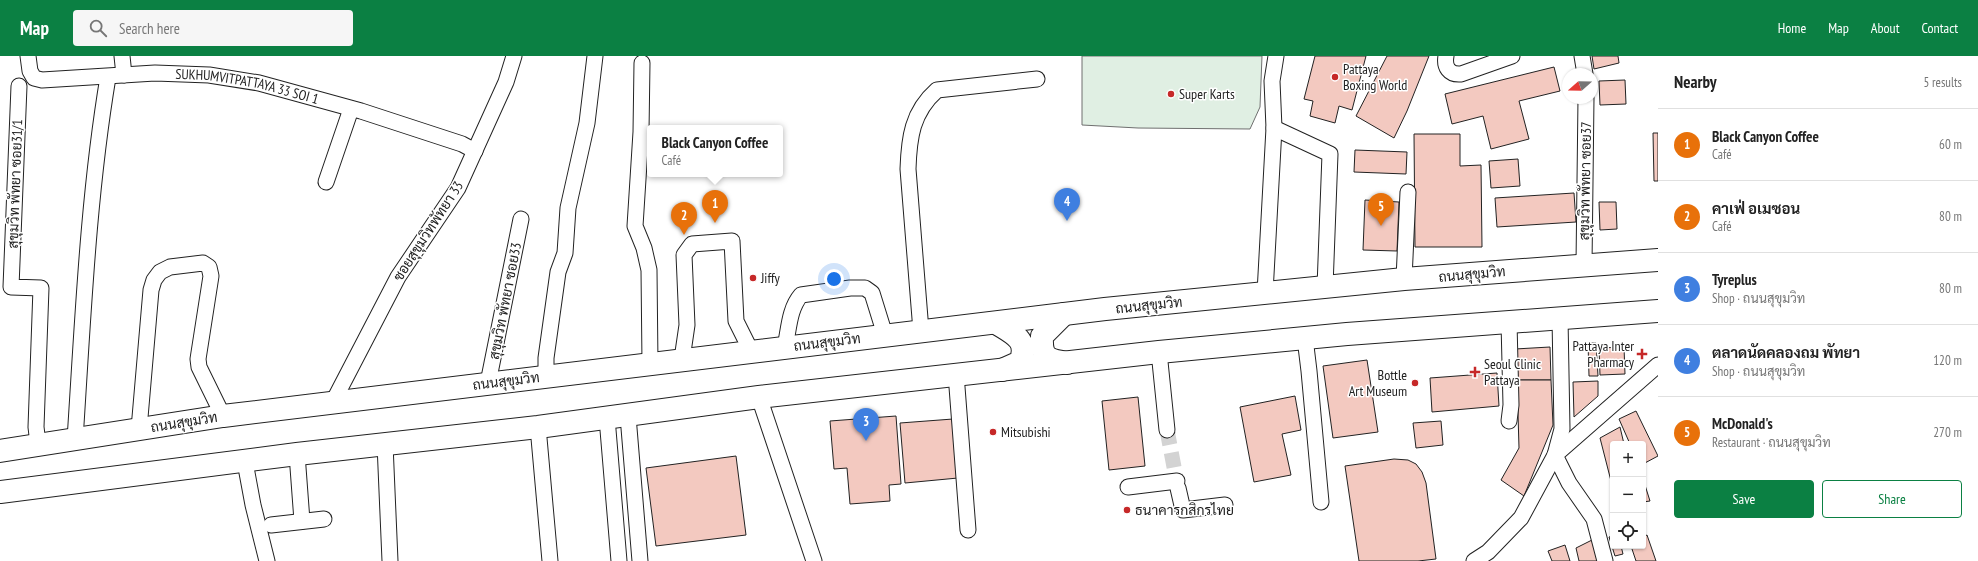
<!DOCTYPE html>
<html lang="en">
<head>
<meta charset="utf-8">
<style>
  :root { --surface:#fff; --page:#f6f6f6; --text:#222; --muted:#767676; --line:#e0e0e0; --accent:#0b8043 }
  body { margin:0; font-family:"PT Sans Narrow",Sarabun,sans-serif; background:var(--page); color:var(--text) }
  .controls { position:absolute; right:12px; bottom:12px; display:grid; overflow:hidden; border-radius:4px; box-shadow:0 1px 3px #0004 }
  .controls button { width:36px; height:36px; display:grid; place-items:center; padding:0; border:0; border-bottom:1px solid var(--line); background:var(--surface); color:var(--text); font:20px sans-serif }
  .compass { position:absolute; left:1562px; top:12px; width:36px; height:36px; border-radius:50%; background:var(--surface); box-shadow:0 1px 3px #0004; rotate:250deg }
  .you { position:absolute; left:834px; top:223px; width:14px; height:14px; margin:-10px; border:3px solid #fff; border-radius:50%; background:#1a73e8; box-shadow:0 0 0 6px #1a73e833 }
  .badge { display:grid; place-items:center; width:26px; height:26px; border-radius:50%; background:var(--accent); color:#fff; font-size:13px; font-weight:700 }
  .pin { position:absolute; translate:-50% -33px; filter:drop-shadow(0 1px 2px #0008) }
  .pin::after { content:''; position:absolute; top:21px; width:14px; height:12px; background:inherit; clip-path:polygon(0 0,100% 0,50% 100%) }
  .popup { position:absolute; left:647px; top:69px; width:136px; height:52px; box-sizing:border-box; display:grid; place-content:center; border-radius:4px; background:var(--surface); filter:drop-shadow(0 1px 3px #0005); font-size:13px; white-space:nowrap; color:var(--muted) }
  .popup b { font-size:15px; color:var(--text) }
  .popup::after { content:''; position:absolute; left:50%; top:100%; margin-left:-8px; border:8px solid transparent; border-top-color:var(--surface) }
  .list { margin:0; padding:0; list-style:none }
  h2 { display:flex; justify-content:space-between; align-items:center; height:52px; margin:0; padding:0 16px; font-size:17px }
  h2 small { font-size:13px; font-weight:400; color:var(--muted) }
  .list li { display:grid; grid-template-columns:26px 1fr auto; gap:12px; align-items:center; box-sizing:border-box; height:72px; padding:0 16px; border-top:1px solid var(--line) }
  .list b { display:block; font-size:15px; white-space:nowrap }
  .list p { margin:0; font-size:13px; white-space:nowrap; color:var(--muted) }
  .list em { font-size:13px; font-style:normal; color:var(--muted) }
  .actions { display:flex; gap:8px; padding:12px 16px }
  .actions a { flex:1; padding:9px 0; border:1px solid var(--accent); border-radius:4px; text-align:center; font-size:14px; color:var(--accent) }
  .actions .main { background:var(--accent); color:#fff }
  .icon { flex:none; width:22px; height:22px; fill:none; stroke:currentColor; stroke-width:2; stroke-linecap:round; stroke-linejoin:round }
  .map { position:relative; flex:none; width:1658px; height:505px; overflow:hidden }
  header { display:flex; align-items:center; gap:24px; box-sizing:border-box; height:56px; padding:0 20px; background:var(--accent); color:#fff }
  header strong { font-size:19px }
  nav { display:flex; gap:22px; margin-inline-start:auto; font-size:14px }
  .search { width:280px; height:36px; background:var(--page); display:flex; align-items:center; gap:10px; box-sizing:border-box; padding:0 14px; border-radius:4px; color:var(--muted); font-size:15px }
  main { display:flex }
  aside { flex:1; background:var(--surface) }
  .map>svg:first-child { display:block }
  .green { fill:#e0efe3; stroke:#6f6f6f }
  .building { fill:#f3c9c0; stroke:#222 }
  .lines { fill:none; stroke-linecap:round; stroke-linejoin:round }
  .minor-tunnel { stroke:#d3d3d3; stroke-width:15; stroke-dasharray:15 8; stroke-linecap:butt }
  .minor-casing { stroke:#222; stroke-width:17 }
  .highway-casing { stroke:#222; stroke-width:24 }
  .minor { stroke:#fff; stroke-width:15 }
  .highway { stroke:#fff; stroke-width:22 }
  .poi-dot { fill:#c62828; stroke:#fff; stroke-width:1.5 }
  .labels { text-anchor:middle; stroke-width:3; stroke-linejoin:round; paint-order:stroke }
  .poi-label { font-size:14px; fill:#222; stroke:#fff; text-anchor:start }
  .street-label { font-size:14px; fill:#222; stroke:#fff }
</style>
</head>
<body>
<header>
<strong>Map</strong>
<div class="search"><svg class="icon" aria-label="search" viewBox="0 0 24 24"><circle cx="10" cy="10" r="6"/><path d="M15 15l6 6"/></svg>Search here</div>
<nav><a>Home</a><a>Map</a><a>About</a><a>Contact</a></nav>
</header>
<main>
<div class="map">
<svg width="1658" height="505" viewBox="0 0 1658 505">
  <rect width="100%" height="100%" fill="#fff"/>
  <path class="green" d="M1082,0H1262L1260,51L1250,73L1138,72L1082,69Z"/>
  <g class="building">
    <path d="M1315,0H1366L1352,54L1339,50L1335,67L1310,60L1313,45L1304,43Z"/>
    <path d="M1387,0H1429L1407,55L1394,82L1356,60Z"/>
    <path d="M1592,0H1618L1619,7L1594,13Z"/>
    <path d="M1554,11L1560,35L1519,45L1529,83L1491,93L1483,60L1452,68L1445,38Z"/>
    <path d="M1625,24L1626,48L1600,49L1599,25Z"/>
    <path d="M1653,77H1658V125H1654Z"/>
    <path d="M1414,78H1460V110L1481,109L1482,191H1415Z"/>
    <path d="M1355,94L1407,96L1406,118L1354,116Z"/>
    <path d="M1518,103L1520,130L1491,132L1489,105Z"/>
    <path d="M1574,137L1576,166L1497,171L1495,142Z"/>
    <path d="M1365,144L1399,146L1397,195L1363,194Z"/>
    <path d="M1599,146H1616L1617,173L1600,174Z"/>
    <path d="M1588,287H1596L1598,320H1589Z"/>
    <path d="M1550,291L1551,324H1517L1515,293Z"/>
    <path d="M1624,291L1625,318L1600,319L1599,292Z"/>
    <path d="M1367,304L1378,376L1333,382L1323,310Z"/>
    <path d="M1497,317L1499,350L1432,356L1430,322Z"/>
    <path d="M1517,324H1551L1553,369L1524,440L1501,424L1519,392Z"/>
    <path d="M1598,325V340L1574,361L1573,326Z"/>
    <path d="M1295,340L1301,374L1282,378L1291,419L1254,426L1240,351Z"/>
    <path d="M1138,341L1145,410L1109,414L1102,345Z"/>
    <path d="M1636,355L1658,400L1643,408V388H1630L1619,363Z"/>
    <path d="M896,360L901,428L889,429L890,445L850,448L847,412L834,413L830,365Z"/>
    <path d="M953,363L958,422L905,427L900,367Z"/>
    <path d="M1441,365L1443,389L1416,392L1413,367Z"/>
    <path d="M1620,371L1624,388H1613V424L1611,425L1600,382Z"/>
    <path d="M736,400L746,479L656,490L646,412Z"/>
    <path d="M1394,403L1408,404L1416,408L1422,416L1426,427L1436,503L1418,505H1359L1345,410Z"/>
    <path d="M1643,426H1644L1650,445L1643,446Z"/>
    <path d="M1647,479L1656,505H1636L1631,490H1643V481Z"/>
    <path d="M1613,480V490H1621L1623,498L1615,500L1609,481Z"/>
    <path d="M1596,482L1602,505H1579L1576,492Z"/>
    <path d="M1565,489L1570,505H1552L1548,495Z"/>
  </g>
  <g class="lines">
    <path class="minor-tunnel" d="M1167,374L1178,432"/>
    <g class="minor-casing">
      <g id="minor">
        <path id="s1" d="M28,0L30,15L34,22L42,24L155,17L209,19L259,27L361,55L462,88L475,95"/>
        <path d="M122,0L124,19"/>
        <path d="M1446,0C1444,11 1449,19 1461,18L1512,0"/>
        <path d="M1582,0L1585,18"/>
        <path d="M642,7L641,76L635,170L644,192L649,214L650,308"/>
        <path d="M19,30L11,231L41,232L36,371L38,388"/>
        <path d="M1274,72L1330,98L1325,231"/>
        <path d="M326,126L351,53"/>
        <path d="M1584,209L1586,42"/>
        <path d="M1404,223L1408,136"/>
        <path d="M1265,237L1274,72L1272,25L1276,0"/>
        <path d="M1509,266L1511,349L1509,365"/>
        <path d="M921,275L908,113C909,82 912,56 937,34L1037,23"/>
        <path d="M1305,282L1309,315L1321,446"/>
        <path d="M785,291C789,273 789,253 801,239L850,232H865L872,237L885,279"/>
        <path d="M1159,296L1167,374"/>
        <path d="M682,303L687,269L684,199L692,188L732,185L736,265L751,295"/>
        <path d="M956,318L968,474"/>
        <path d="M546,320V302L558,216L565,197L568,152L587,67L595,0"/>
        <path d="M488,327L521,163"/>
        <path d="M759,341L814,505"/>
        <path d="M333,346L398,221L458,132L506,26L514,0"/>
        <path d="M628,360L640,505"/>
        <path d="M607,362L619,505"/>
        <path d="M538,371L550,505"/>
        <path d="M139,373L151,234L154,224L160,216L170,211L203,207L209,211L211,220L198,303L199,311L223,360"/>
        <path d="M75,384C83,262 88,141 108,21"/>
        <path d="M385,388L390,505"/>
        <path d="M297,398L302,465"/>
        <path d="M245,406L253,449L267,505"/>
        <path d="M1128,431L1177,425"/>
        <path d="M1178,432L1183,454L1225,449"/>
        <path d="M271,469L324,463"/>
        <path d="M1474,505L1488,496L1521,462L1555,399L1562,373L1560,262"/>
        <path d="M1605,505L1594,463L1569,427L1555,399L1658,309"/>
      </g>
    </g>
    <g class="highway-casing">
      <g id="highway">
        <path d="M1064,258L1042,280C1041,302 1047,304 1067,307"/>
        <path d="M996,267C1012,277 1030,284 1020,306L1002,314"/>
        <path d="M0,395L223,360L1105,253L1404,223L1658,204"/>
        <path d="M0,436L297,398L538,371L759,341L1159,296L1347,278L1658,255"/>
      </g>
    </g>
    <use href="#minor" class="minor"/>
    <use href="#highway" class="highway"/>
  </g>
  <g class="poi-dot">
    <circle cx="1335" cy="21" r="4"/>
    <circle cx="1171" cy="38" r="4"/>
    <circle cx="753" cy="222" r="4"/>
    <path d="M1640 292h4v4h4v4h-4v4h-4v-4h-4v-4h4z"/>
    <path d="M1473 310h4v4h4v4h-4v4h-4v-4h-4v-4h4z"/>
    <circle cx="1415" cy="327" r="4"/>
    <circle cx="993" cy="376" r="4"/>
    <circle cx="1127" cy="454" r="4"/>
  </g>
  <g class="labels">
    <g class="poi-label">
      <text x="1343" y="18">Pattaya<tspan x="1343" dy="16">Boxing World</tspan></text>
      <text x="1179" y="43">Super Karts</text>
      <text x="761" y="227">Jiffy</text>
      <text x="1634" y="295" text-anchor="end">Pattaya Inter<tspan x="1634" dy="16">Pharmacy</tspan></text>
      <text x="1484" y="313">Seoul Clinic<tspan x="1484" dy="16">Pattaya</tspan></text>
      <text x="1407" y="324" text-anchor="end">Bottle<tspan x="1407" dy="16">Art Museum</tspan></text>
      <text x="1001" y="381">Mitsubishi</text>
      <text x="1135" y="459">ธนาคารกสิกรไทย</text>
    </g>
    <g class="street-label">
      <text dy="5" stroke="none"><textPath href="#s1" startOffset="238">SUKHUMVITPATTAYA 33 SOI 1</textPath></text>
      <text transform="translate(1585 125) rotate(-89)" y="5">สุขุมวิท พัทยา ซอย37</text>
      <text transform="translate(15 128) rotate(-88)" y="5">สุขุมวิท พัทยา ซอย31/1</text>
      <text transform="translate(428 175) rotate(-57)" y="5">ซอยสุขุมวิทพัทยา 33</text>
      <text transform="translate(1472 218) rotate(-5)" y="5">ถนนสุขุมวิท</text>
      <text transform="translate(505 245) rotate(-79)" y="5">สุขุมวิท พัทยา ซอย33</text>
      <text transform="translate(1149 249) rotate(-6)" y="5">ถนนสุขุมวิท</text>
      <text transform="translate(827 286) rotate(-7)" y="5">ถนนสุขุมวิท</text>
      <text transform="translate(506 325) rotate(-7)" y="5">ถนนสุขุมวิท</text>
      <text transform="translate(184 366) rotate(-9)" y="5">ถนนสุขุมวิท</text>
    </g>
  </g>
</svg>
<div class="controls">
<button>+</button>
<button>−</button>
<button><svg class="icon" aria-label="locate" viewBox="0 0 24 24"><circle cx="12" cy="12" r="6"/><path d="M12 2v4M12 18v4M2 12h4M18 12h4"/></svg></button>
</div>
<svg class="compass" viewBox="-18 -18 36 36"><path d="M0-13l5 13h-10z" fill="#e53935"/><path d="M0 13l5-13h-10z" fill="#767676"/></svg>
<div class="you"></div>
<div class="pin badge" style="left:715px;top:167px;background:#e8710a">1</div>
<div class="popup"><b>Black Canyon Coffee</b>Café</div>
<div class="pin badge" style="left:684px;top:179px;background:#e8710a">2</div>
<div class="pin badge" style="left:866px;top:385px;background:#3f7fe0">3</div>
<div class="pin badge" style="left:1067px;top:165px;background:#3f7fe0">4</div>
<div class="pin badge" style="left:1381px;top:170px;background:#e8710a">5</div>
</div>
<aside>
<h2>Nearby<small>5 results</small></h2>
<ul class="list">
<li><span class="badge" style="background:#e8710a">1</span><div><b>Black Canyon Coffee</b><p>Café</p></div><em>60 m</em></li>
<li><span class="badge" style="background:#e8710a">2</span><div><b>คาเฟ่ อเมซอน</b><p>Café</p></div><em>80 m</em></li>
<li><span class="badge" style="background:#3f7fe0">3</span><div><b>Tyreplus</b><p>Shop · ถนนสุขุมวิท</p></div><em>80 m</em></li>
<li><span class="badge" style="background:#3f7fe0">4</span><div><b>ตลาดนัดคลองถม พัทยา</b><p>Shop · ถนนสุขุมวิท</p></div><em>120 m</em></li>
<li><span class="badge" style="background:#e8710a">5</span><div><b>McDonald's</b><p>Restaurant · ถนนสุขุมวิท</p></div><em>270 m</em></li>
</ul>
<div class="actions"><a class="main">Save</a><a>Share</a></div>
</aside>
</main>
</body>
</html>
